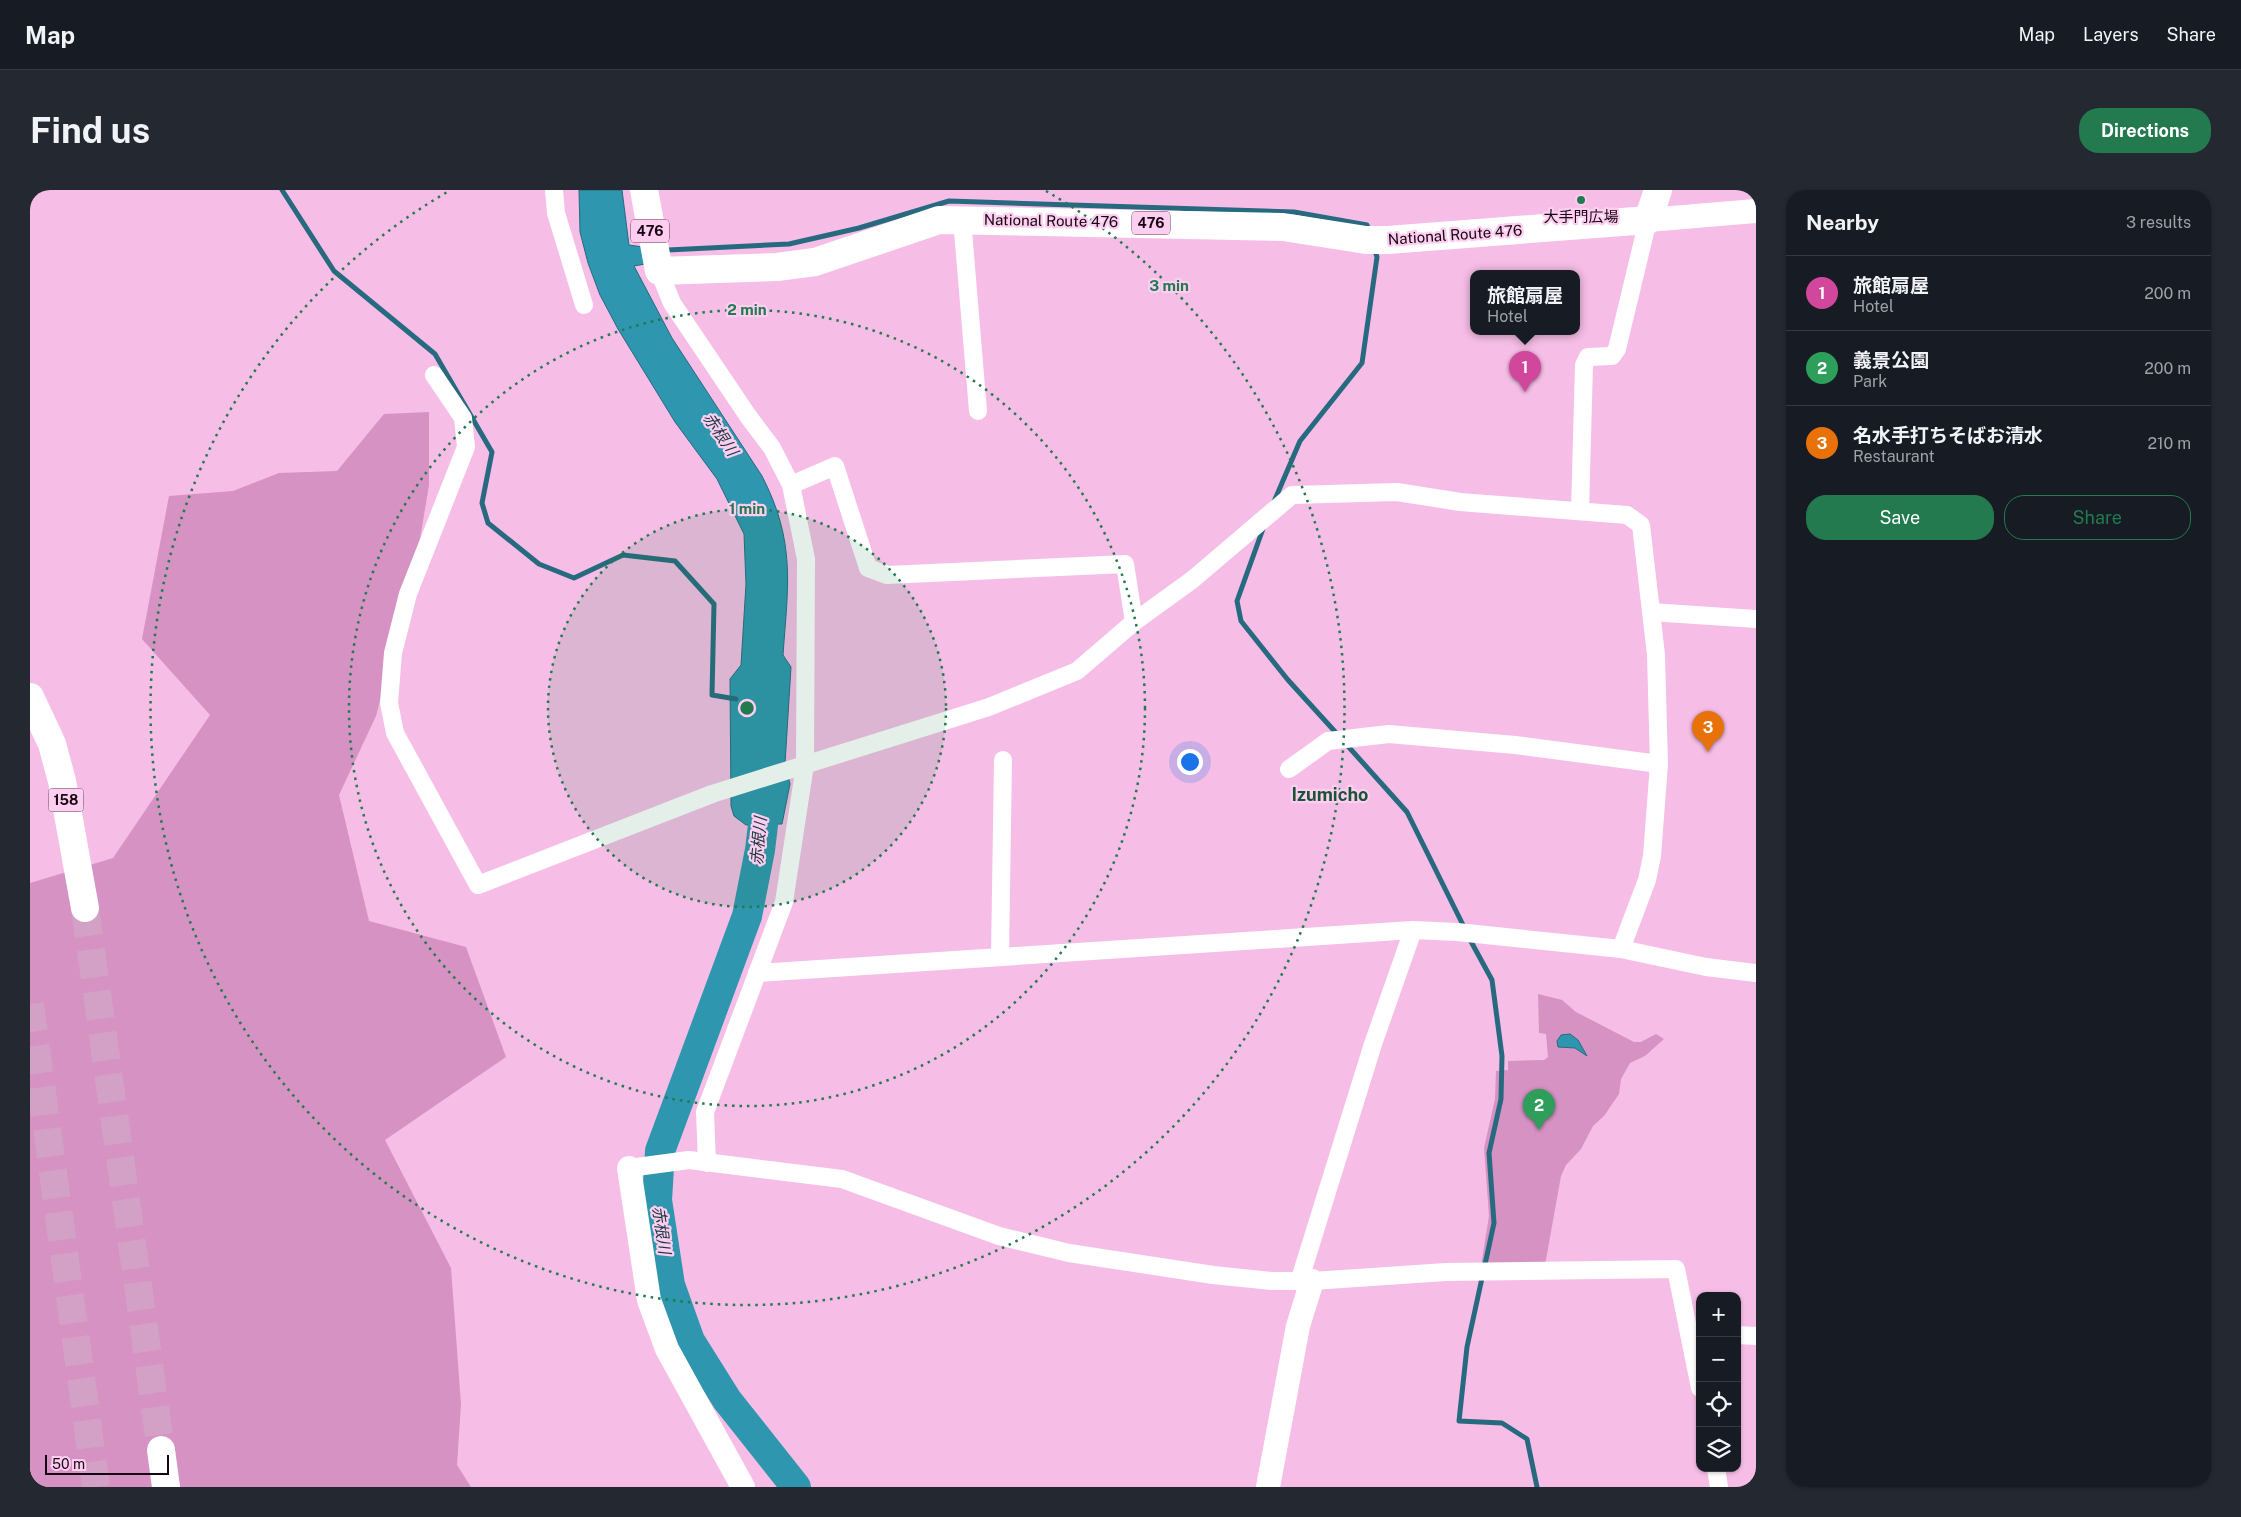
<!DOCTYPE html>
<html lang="en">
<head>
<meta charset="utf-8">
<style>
  :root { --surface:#171b24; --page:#242831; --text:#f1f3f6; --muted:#9ea1a6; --line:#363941; --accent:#227a4e }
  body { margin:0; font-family:"Public Sans","Noto Sans JP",sans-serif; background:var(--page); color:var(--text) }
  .controls { position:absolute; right:15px; bottom:15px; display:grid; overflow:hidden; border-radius:10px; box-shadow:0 1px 4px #0004 }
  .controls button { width:45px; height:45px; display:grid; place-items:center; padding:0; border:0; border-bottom:1px solid var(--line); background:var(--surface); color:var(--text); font:25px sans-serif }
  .scale { position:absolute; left:15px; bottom:12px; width:124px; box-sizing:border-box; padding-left:5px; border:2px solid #160512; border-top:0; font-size:14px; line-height:18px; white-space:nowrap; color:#160512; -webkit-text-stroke:4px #fdceef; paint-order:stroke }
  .you { position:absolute; left:1159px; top:571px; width:18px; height:18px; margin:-12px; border:4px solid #fff; border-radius:50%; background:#1a73e8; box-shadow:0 0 0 8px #1a73e833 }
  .badge { display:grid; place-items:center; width:32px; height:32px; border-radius:50%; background:var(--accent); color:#fff; font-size:16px; font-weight:700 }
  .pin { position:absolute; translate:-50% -41px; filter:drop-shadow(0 1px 2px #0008) }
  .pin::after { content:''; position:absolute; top:26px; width:18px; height:15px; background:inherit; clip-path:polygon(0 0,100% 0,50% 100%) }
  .popup { position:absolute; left:1440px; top:80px; width:110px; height:65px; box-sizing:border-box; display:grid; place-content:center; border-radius:10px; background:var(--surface); filter:drop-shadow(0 1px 4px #0005); font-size:16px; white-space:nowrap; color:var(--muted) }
  .popup b { font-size:19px; color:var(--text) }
  .popup::after { content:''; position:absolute; left:50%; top:100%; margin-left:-10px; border:10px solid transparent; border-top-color:var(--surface) }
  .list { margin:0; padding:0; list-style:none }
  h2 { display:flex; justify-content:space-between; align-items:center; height:65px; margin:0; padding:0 20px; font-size:21px }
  h2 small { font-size:16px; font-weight:400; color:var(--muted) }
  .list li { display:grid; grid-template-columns:32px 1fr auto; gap:15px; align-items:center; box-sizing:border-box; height:75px; padding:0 20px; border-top:1px solid var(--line) }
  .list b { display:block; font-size:19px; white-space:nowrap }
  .list p { margin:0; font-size:16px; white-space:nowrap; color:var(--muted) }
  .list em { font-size:16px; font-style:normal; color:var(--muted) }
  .actions { display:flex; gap:10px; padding:15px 20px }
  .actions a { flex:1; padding:11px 0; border:1px solid var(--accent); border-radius:20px; text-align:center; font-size:18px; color:var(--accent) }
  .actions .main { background:var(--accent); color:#fff }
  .icon { flex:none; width:28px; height:28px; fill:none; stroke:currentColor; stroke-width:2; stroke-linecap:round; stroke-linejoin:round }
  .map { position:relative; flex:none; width:1726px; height:1297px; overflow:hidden; border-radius:20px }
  header { display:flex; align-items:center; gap:30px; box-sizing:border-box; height:70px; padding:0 25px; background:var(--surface); border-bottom:1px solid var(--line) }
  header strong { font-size:24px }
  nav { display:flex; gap:28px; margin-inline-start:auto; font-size:18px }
  .intro { display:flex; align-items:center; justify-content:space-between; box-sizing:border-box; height:120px; padding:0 30px }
  h1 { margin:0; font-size:35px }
  .button { padding:12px 22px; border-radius:20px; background:var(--accent); color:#fff; font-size:18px; font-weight:700 }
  main { display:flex; gap:30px; padding:0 30px }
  aside { flex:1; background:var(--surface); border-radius:20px; box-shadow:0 1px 4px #0004 }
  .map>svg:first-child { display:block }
  .green { fill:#d592c3 }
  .water { fill:#2e96ae; stroke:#276a7f }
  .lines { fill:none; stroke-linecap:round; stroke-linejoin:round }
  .stream { stroke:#276a7f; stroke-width:5 }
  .river { stroke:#2e96ae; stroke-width:30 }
  .highway-tunnel { stroke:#d4a1c6; stroke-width:28; stroke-dasharray:28 14; stroke-linecap:butt }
  .street { stroke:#fff; stroke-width:18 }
  .secondary { stroke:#fff; stroke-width:24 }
  .highway { stroke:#fff; stroke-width:28 }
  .ring { fill:none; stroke:#227a4e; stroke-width:2.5; stroke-dasharray:2.5 5 }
  .poi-dot { fill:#227a4e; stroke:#fdceef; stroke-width:2 }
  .labels { text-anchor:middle; stroke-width:4.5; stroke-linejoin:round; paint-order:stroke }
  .shield { fill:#fdceef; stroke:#5b4154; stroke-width:1 }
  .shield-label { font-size:14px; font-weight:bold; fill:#160512 }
  .poi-label { font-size:15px; fill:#160512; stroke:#fdceef }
  .street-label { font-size:15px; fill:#160512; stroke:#fdceef }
  .water-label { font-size:16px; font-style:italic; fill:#19383f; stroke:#fdceef }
  .quarter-label { font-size:18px; font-weight:bold; fill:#195436; stroke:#fdceef }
  .centre { fill:#227a4e; stroke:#fdceef; stroke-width:2.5 }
  .ring-label { font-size:15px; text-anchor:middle; font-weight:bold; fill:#227a4e; stroke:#fdceef; stroke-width:4.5; stroke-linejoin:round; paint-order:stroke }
</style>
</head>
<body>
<header>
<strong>Map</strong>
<nav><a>Map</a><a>Layers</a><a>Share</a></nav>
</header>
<div class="intro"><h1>Find us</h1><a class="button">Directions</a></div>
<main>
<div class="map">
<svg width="1726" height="1297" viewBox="0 0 1726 1297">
  <rect width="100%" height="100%" fill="#f6bde6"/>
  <g class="green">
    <path d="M399,222V295L386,373L346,526L309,605L339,731L436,757L476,867L355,950L421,1078L431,1214L427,1275L441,1297H0V693L83,668L180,525L112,449L139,306L203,301L249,283L307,281L354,224Z"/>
    <path d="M1508,804L1532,810L1546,822L1604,852H1611L1626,844L1634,849L1615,866L1600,873L1591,889L1589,904L1574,926L1563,936L1551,959L1536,975L1531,986L1515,1075L1451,1076L1459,1026L1454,958L1465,909L1466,881L1478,880V871L1514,870L1518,867L1516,844L1509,843Z"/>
  </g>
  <g class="water">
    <path d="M549,0H592L599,55L613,57L615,74L604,76L642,148L732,286C766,352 758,395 753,465L761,477L755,574L760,594L752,634L716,635L704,626L701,616L700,489L711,475L716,394L714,344L687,289L645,232L588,139L570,105L558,73L550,42Z"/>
    <path d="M1540,844L1548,850L1557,866L1545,858L1528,857L1527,851L1531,845Z"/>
  </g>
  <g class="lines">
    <g class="stream">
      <path d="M252,0L304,81L405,164L462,262L452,313L458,333L509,374L544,388L593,365L645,371L684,414L682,505L706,509"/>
      <path d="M638,60L759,54L829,38L919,11L1264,22L1337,35L1339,41"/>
      <path d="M1243,314L1270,251L1332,173L1347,67L1344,58"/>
      <path d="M1234,336L1207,411L1211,431L1258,490L1309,546"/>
      <path d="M1316,554L1377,622L1435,739"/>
      <path d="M1438,746L1462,790L1472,866L1471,909L1459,963L1464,1033L1437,1157L1429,1231L1472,1233L1497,1249L1507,1297"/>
    </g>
    <path class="river" d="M732,593L733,635L730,660L717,726L630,961L627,1010L640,1095L660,1151L697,1210L766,1297"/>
    <g class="highway-tunnel">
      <path d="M55,718L131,1260"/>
      <path d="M0,814L66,1297"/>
    </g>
    <g class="street">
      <path d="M524,0L526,23L554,115"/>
      <path d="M932,29L948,221"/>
      <path d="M629,81L642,113L718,226L742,258L761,295L776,369L775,575L754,712L675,922L677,973"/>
      <path d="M404,185L433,228L436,257L378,404L363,463L359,513L365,543L448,695L682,604L959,517L1047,481L1104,432L1162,390L1262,305L1367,302L1430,312L1597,325L1611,335L1626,465L1629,574L1622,666L1617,690L1591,759"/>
      <path d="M761,295L805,276L838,378L857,385L1095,374L1104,432"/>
      <path d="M1550,321L1554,175L1558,167L1582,166L1587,159L1618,30"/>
      <path d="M1621,422L1726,429"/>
      <path d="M1259,579L1298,551L1359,544L1485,555L1629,574"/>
      <path d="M970,766L973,570"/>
      <path d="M727,783L1383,740L1427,742L1591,759L1676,777L1726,783"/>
      <path d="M599,978L659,970L812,989L969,1046L1039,1063L1183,1085L1242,1091H1282L1416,1082L1646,1079L1670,1198"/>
      <path d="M1269,1092L1343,854L1383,740"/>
      <path d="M1707,1145L1726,1146"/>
      <path d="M1686,1278L1689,1297"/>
    </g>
    <g class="secondary">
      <path d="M1618,30L1726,21"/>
      <path d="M599,978L619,1110L637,1159L713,1297"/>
      <path d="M1238,1297L1268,1136L1282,1091"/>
    </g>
    <g class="highway">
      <path d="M614,0L629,81L747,77L785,72L909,30L1253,37L1336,50H1358L1618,30L1628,0"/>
      <path d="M0,507L22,554L32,591L55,718"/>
      <path d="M131,1260L136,1297"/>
    </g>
  </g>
  <circle cx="717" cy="518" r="199" fill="#227a4e" fill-opacity=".12"/>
  <g class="ring">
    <circle cx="717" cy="518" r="199"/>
    <circle cx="717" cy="518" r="398"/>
    <path d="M1016 1A597 597 0 1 1 419 1"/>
  </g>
  <circle class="poi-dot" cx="1551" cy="10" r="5"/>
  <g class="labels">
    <g class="shield">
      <rect x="1102" y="21.5" width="38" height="23" rx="4"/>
      <rect x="601" y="29.5" width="38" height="23" rx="4"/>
      <rect x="18.5" y="598.5" width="35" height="23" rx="4"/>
    </g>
    <g class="shield-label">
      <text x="1121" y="38">476</text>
      <text x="620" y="46">476</text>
      <text x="36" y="615">158</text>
    </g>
    <g class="poi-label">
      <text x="1551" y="32">大手門広場</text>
    </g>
    <g class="street-label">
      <text transform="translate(1021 31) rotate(1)" y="5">National Route 476</text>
      <text transform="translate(1425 45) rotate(-4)" y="5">National Route 476</text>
    </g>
    <g class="water-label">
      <text transform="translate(691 244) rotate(56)" y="6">赤根川</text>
      <text transform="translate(728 651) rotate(-85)" y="6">赤根川</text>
      <text transform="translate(632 1040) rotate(82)" y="6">赤根川</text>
    </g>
    <g class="quarter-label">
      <text x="1300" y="611">Izumicho</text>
    </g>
  </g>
  <circle cx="717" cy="518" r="8" class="centre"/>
  <g class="ring-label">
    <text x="1139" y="101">3 min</text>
    <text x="717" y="125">2 min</text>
    <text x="717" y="324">1 min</text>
  </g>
</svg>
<div class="controls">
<button>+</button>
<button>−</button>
<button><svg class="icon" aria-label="locate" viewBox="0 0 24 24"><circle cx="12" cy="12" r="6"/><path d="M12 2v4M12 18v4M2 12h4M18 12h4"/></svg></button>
<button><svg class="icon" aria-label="layers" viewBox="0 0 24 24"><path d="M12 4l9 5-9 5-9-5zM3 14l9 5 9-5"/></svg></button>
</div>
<div class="scale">50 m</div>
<div class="you"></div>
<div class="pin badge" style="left:1495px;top:202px;background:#d1479c">1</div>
<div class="popup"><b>旅館扇屋</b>Hotel</div>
<div class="pin badge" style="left:1509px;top:940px;background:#2e9e5b">2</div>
<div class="pin badge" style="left:1678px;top:562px;background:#e8710a">3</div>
</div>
<aside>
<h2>Nearby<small>3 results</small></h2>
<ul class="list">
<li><span class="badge" style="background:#d1479c">1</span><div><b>旅館扇屋</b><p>Hotel</p></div><em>200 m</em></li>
<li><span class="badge" style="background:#2e9e5b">2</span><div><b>義景公園</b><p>Park</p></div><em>200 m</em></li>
<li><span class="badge" style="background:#e8710a">3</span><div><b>名水手打ちそばお清水</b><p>Restaurant</p></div><em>210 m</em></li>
</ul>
<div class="actions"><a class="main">Save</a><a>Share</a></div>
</aside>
</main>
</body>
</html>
